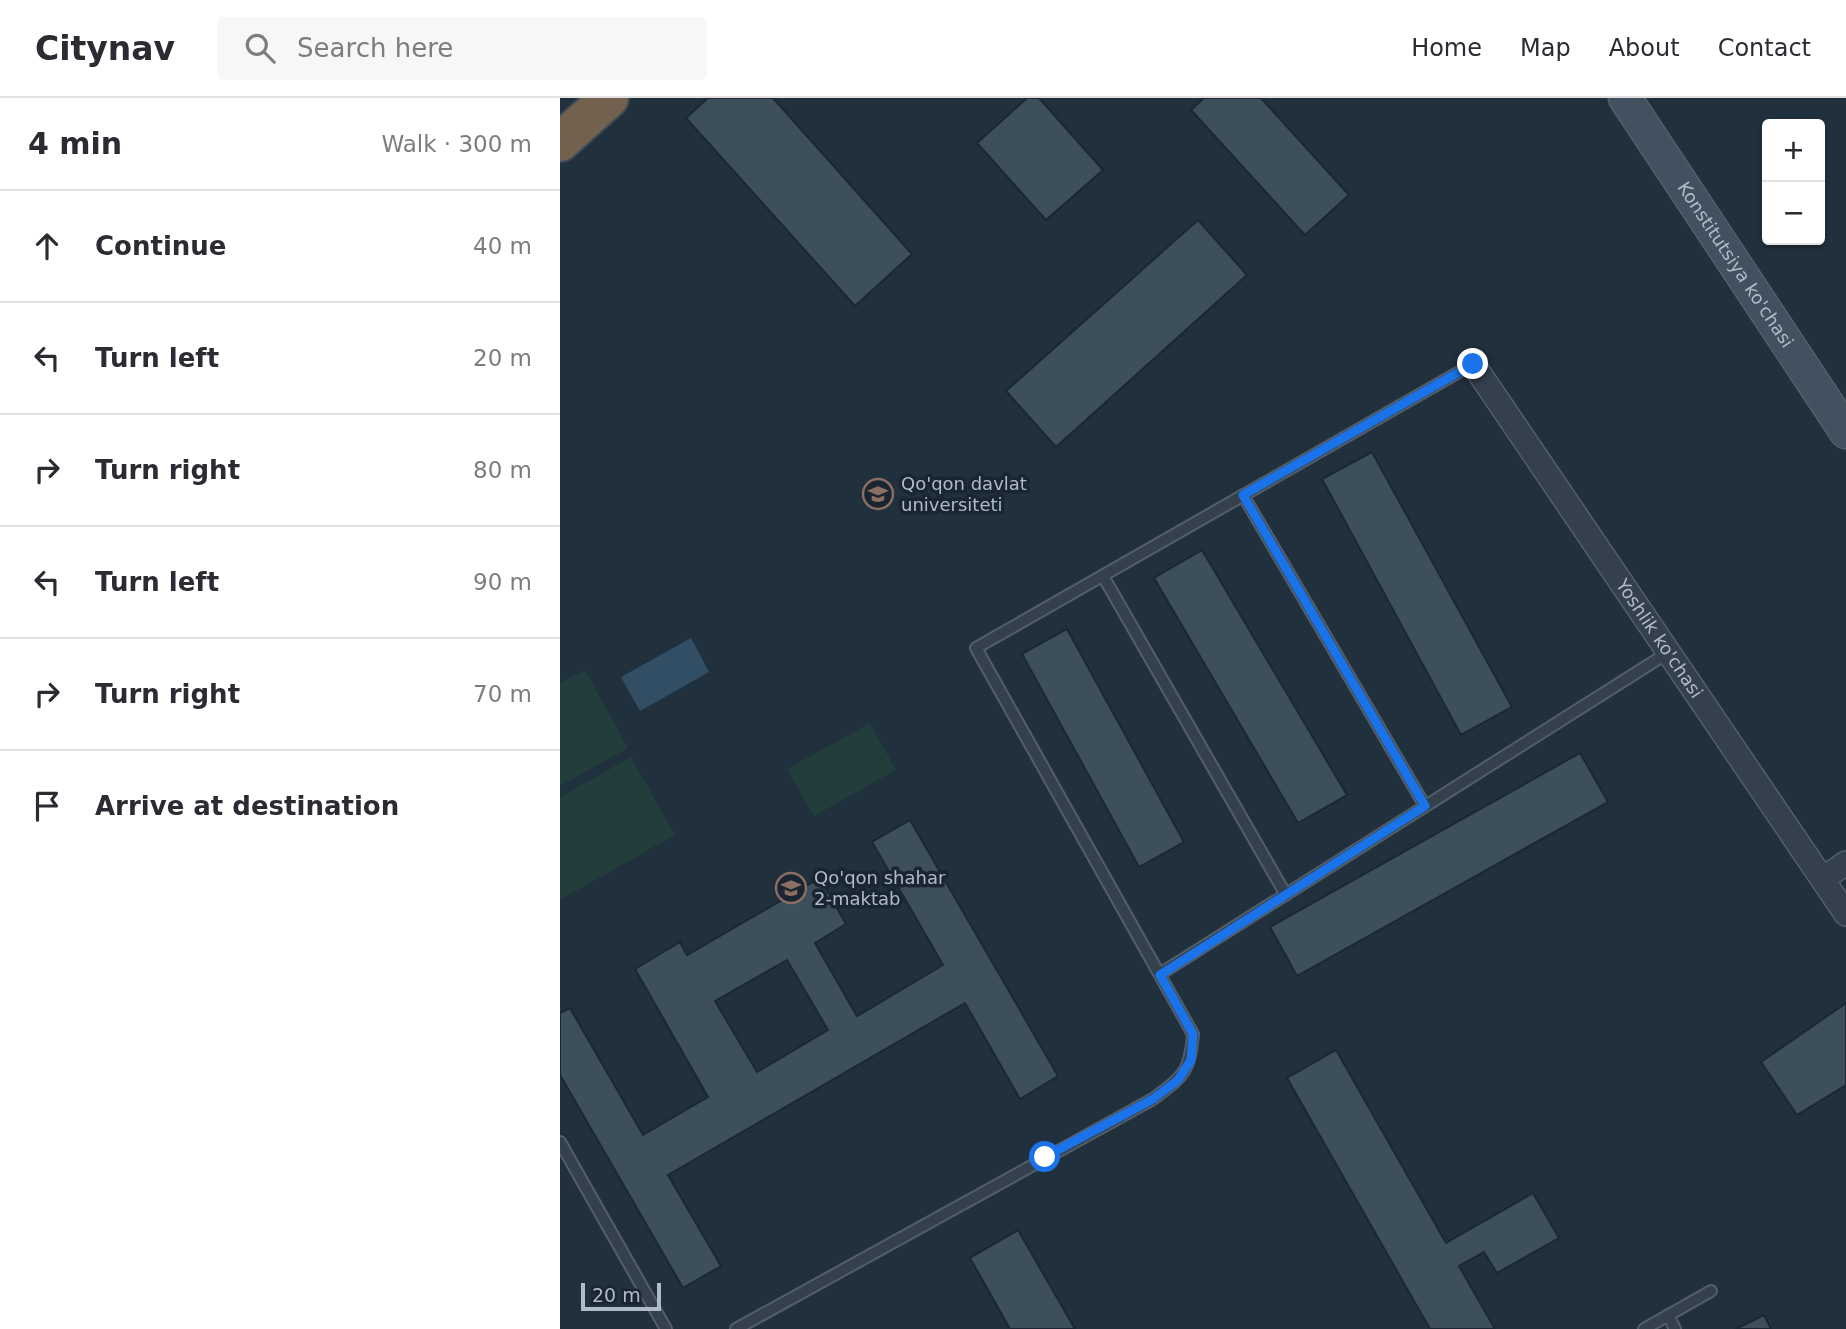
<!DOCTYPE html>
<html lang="en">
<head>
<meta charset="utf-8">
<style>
  :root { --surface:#fff; --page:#f7f7f7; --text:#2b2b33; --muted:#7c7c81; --line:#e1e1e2 }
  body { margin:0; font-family:"DejaVu Sans",sans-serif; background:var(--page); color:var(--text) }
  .controls { position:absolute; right:21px; top:21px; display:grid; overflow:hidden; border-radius:7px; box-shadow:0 2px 5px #0004 }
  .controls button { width:63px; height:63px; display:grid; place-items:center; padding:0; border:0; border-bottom:2px solid var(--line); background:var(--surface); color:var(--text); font:35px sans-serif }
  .scale { position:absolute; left:21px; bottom:18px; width:80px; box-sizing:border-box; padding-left:7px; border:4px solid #afbcc8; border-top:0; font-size:19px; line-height:24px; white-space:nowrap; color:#afbcc8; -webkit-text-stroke:5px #192631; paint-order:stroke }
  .stop { position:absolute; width:21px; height:21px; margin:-16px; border:5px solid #1a73e8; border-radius:50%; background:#fff }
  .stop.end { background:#1a73e8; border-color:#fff; box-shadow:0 2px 7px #0008 }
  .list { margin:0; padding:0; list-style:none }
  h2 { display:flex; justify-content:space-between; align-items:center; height:91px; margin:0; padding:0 28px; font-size:30px }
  h2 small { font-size:23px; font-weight:400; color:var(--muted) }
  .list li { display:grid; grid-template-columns:46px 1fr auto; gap:21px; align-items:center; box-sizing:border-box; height:112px; padding:0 28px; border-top:2px solid var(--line) }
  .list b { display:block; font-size:26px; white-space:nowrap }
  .list em { font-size:23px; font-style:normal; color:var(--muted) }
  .icon { flex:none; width:38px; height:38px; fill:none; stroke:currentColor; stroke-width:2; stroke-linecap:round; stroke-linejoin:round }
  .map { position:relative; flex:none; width:1286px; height:1231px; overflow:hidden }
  header { display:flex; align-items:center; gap:42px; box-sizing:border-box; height:98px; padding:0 35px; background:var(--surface); border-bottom:2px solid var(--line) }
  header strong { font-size:33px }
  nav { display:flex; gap:38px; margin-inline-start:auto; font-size:24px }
  .search { width:490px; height:63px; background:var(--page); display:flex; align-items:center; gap:18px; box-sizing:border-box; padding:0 24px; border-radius:7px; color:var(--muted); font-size:26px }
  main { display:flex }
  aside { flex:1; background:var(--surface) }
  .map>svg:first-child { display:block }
  .green { fill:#223d3c }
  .water { fill:#324e65 }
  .building { fill:#3c4f5b; stroke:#1b2833; stroke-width:2; fill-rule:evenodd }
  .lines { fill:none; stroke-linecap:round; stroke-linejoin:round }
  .lane-casing { stroke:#525f6a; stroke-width:14 }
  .street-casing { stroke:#525f6a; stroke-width:26 }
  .secondary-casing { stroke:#525f6a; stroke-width:35 }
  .highway-casing { stroke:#3f4c57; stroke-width:42 }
  .lane { stroke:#34414c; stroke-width:10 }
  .street { stroke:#34414c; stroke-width:23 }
  .secondary { stroke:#42515f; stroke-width:32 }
  .highway { stroke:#736150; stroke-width:38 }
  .route { stroke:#1a73e8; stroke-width:9 }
  .labels { text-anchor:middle; stroke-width:7; stroke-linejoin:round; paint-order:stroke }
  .street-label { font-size:18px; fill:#afbcc8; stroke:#192631 }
  .poi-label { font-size:18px; fill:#afbcc8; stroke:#192631; text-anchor:start }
</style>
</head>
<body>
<header>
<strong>Citynav</strong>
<div class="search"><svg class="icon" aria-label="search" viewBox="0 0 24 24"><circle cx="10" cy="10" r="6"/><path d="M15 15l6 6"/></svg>Search here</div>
<nav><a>Home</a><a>Map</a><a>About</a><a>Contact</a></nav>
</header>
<main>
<aside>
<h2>4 min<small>Walk · 300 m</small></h2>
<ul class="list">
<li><svg class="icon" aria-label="ahead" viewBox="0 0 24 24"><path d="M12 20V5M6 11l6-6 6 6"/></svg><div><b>Continue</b></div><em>40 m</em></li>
<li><svg class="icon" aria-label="left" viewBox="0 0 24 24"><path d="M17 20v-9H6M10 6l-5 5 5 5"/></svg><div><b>Turn left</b></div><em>20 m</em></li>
<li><svg class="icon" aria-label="right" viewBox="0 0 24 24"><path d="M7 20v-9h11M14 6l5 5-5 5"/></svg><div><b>Turn right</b></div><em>80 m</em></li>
<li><svg class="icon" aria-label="left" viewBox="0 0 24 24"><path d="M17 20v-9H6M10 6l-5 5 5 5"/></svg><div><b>Turn left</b></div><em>90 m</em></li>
<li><svg class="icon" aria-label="right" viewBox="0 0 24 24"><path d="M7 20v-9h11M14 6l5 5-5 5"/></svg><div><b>Turn right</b></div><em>70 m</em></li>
<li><svg class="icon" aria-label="arrive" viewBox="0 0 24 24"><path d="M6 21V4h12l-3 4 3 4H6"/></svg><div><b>Arrive at destination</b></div></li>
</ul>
</aside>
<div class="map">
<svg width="1286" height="1231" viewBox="0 0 1286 1231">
  <rect width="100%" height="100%" fill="#20303c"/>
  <g class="green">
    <path d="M25,572L68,650L0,688V585Z"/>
    <path d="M310,625L336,672L254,718L227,671Z"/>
    <path d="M71,659L115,737L0,802V699Z"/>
  </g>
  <path class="water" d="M131,540L149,574L80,613L61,579Z"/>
  <g class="building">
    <path d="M148,0H213L352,156L295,208L126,20Z"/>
    <path d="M467,0H479L543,72L486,122L417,45Z"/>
    <path d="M644,0H701L789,97L745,137L631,12Z"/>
    <path d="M638,122L687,177L496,349L446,293Z"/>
    <path d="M812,354L952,609L901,637L762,381Z"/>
    <path d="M642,452L787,697L738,725L594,480Z"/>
    <path d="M507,531L624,744L579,769L462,556Z"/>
    <path d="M1020,655L1048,704L737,878L710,829Z"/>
    <path d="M350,722L498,978L460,1001L405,905L108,1077L161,1168L123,1190L0,977V915L10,910L83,1037L148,999L75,871L120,844L127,857L260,780L286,826L255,845L297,918L383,867L312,744ZM227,862L268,932L197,974L155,903Z"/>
    <path d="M1286,905V987L1237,1017L1201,964Z"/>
    <path d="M776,952L886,1145L973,1095L999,1140L937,1175L924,1154L899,1168L935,1231H870L727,980Z"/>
    <path d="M458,1132L515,1231H450L410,1160Z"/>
    <path d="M1204,1217L1211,1231H1176Z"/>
  </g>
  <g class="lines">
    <g class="lane-casing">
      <g id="lane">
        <path d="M683,397L865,708"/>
        <path d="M543,478L726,797"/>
        <path d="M600,876L1109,554"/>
        <path d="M0,1044L106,1231"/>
        <path d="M1108,1217L1115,1231"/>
        <path d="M176,1231L593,1001C623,978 630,975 633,936L416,550L913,266"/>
        <path d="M1084,1231L1151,1193"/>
      </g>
    </g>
    <g class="street-casing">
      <g id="street">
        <path id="s1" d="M913,266L1286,816"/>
        <path d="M1263,781L1286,765"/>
      </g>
    </g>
    <g class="secondary-casing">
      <g id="secondary">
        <path id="s2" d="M1065,0L1286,334"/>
      </g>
    </g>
    <g class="highway-casing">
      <path id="highway" d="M0,44L49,0"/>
    </g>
    <use href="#lane" class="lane"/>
    <use href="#street" class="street"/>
    <use href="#secondary" class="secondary"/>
    <use href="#highway" class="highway"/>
  </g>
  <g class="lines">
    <path class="route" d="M485,1059L593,1001L618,982L631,962L633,936L600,877L865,708L683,397L913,266"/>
  </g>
  <defs>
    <g id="university-ring" transform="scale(1.575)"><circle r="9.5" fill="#192631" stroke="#8d6e63" stroke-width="1.5"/><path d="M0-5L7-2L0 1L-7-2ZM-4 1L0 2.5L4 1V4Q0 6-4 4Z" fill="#8d6e63"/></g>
    <g id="school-ring" transform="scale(1.575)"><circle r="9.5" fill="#192631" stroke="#8d6e63" stroke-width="1.5"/><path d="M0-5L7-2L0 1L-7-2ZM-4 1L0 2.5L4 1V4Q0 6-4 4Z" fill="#8d6e63"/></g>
  </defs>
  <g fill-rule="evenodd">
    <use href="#university-ring" x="318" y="396"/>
    <use href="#school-ring" x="231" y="790"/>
  </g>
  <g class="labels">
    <g class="street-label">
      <text dy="6" stroke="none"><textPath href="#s2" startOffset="200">Konstitutsiya ko'chasi</textPath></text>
      <text dy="6" stroke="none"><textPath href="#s1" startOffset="332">Yoshlik ko'chasi</textPath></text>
    </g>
    <g class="poi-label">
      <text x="341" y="392">Qo'qon davlat<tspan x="341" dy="21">universiteti</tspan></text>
      <text x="254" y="786">Qo'qon shahar<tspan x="254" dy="21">2-maktab</tspan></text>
    </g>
  </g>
</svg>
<div class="controls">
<button>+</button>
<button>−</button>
</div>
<div class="scale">20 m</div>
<div class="stop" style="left:485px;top:1059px"></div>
<div class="stop end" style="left:913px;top:266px"></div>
</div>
</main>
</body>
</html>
